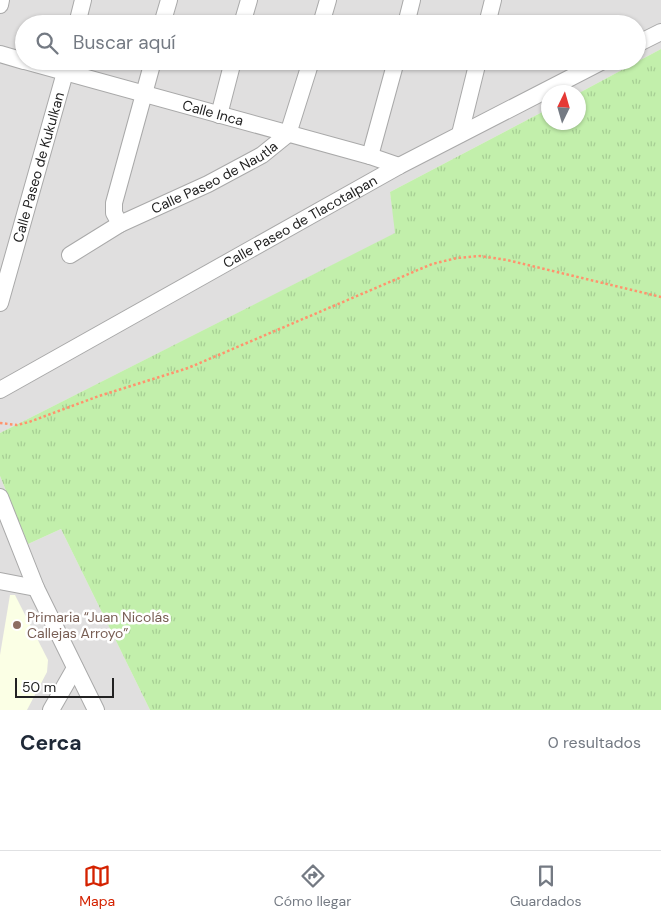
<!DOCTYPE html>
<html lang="es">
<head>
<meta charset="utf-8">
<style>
  :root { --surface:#fff; --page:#f6f6f7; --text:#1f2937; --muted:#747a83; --line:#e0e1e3; --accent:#d42200 }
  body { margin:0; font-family:"DM Sans",sans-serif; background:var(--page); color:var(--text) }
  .compass { position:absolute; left:541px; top:85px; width:45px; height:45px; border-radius:50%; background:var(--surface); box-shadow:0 1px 4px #0004; rotate:5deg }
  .scale { position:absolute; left:15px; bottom:12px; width:99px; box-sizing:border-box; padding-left:5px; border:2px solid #222; border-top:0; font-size:14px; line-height:18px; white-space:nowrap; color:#222; -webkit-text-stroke:4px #fff; paint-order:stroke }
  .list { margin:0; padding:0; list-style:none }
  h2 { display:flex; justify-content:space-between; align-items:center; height:65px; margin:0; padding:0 20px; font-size:21px }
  h2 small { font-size:16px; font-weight:400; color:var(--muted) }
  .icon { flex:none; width:28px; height:28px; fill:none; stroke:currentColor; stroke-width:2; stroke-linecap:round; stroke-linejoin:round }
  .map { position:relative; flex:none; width:661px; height:710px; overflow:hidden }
  .search { position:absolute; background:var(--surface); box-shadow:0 1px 4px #0004; left:15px; right:15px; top:15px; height:55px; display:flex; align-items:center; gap:12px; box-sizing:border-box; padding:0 18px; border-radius:28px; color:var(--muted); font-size:19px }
  .sheet { height:140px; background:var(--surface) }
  nav { display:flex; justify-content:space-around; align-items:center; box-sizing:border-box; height:70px; border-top:1px solid var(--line); background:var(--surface); font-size:14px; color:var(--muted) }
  nav a { display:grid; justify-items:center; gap:2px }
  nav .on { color:var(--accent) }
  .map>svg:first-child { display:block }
  .residential { fill:#e0dfdf; fill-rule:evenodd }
  .education { fill:#fbffe5 }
  .grass { fill:url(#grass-tufts) }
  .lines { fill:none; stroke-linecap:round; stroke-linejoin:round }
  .minor-casing { stroke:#a9a9a9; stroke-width:18 }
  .path { stroke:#ff936d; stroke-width:2.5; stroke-dasharray:2.5 2.5; stroke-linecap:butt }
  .minor { stroke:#fff; stroke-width:16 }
  .education-dot { fill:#8d6e63; stroke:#fff; stroke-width:2 }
  .labels { text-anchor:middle; stroke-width:5; stroke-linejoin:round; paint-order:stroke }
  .street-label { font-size:14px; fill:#222; stroke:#fff }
  .education-label { font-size:14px; fill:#785e54; stroke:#fff; text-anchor:start }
</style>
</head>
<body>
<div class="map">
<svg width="661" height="710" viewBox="0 0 661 710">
  <defs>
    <pattern id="grass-tufts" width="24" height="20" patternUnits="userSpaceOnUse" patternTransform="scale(1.25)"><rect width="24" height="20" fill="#c2efab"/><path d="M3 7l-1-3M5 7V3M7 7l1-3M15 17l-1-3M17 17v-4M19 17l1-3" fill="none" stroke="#a6cd93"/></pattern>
  </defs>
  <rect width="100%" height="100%" fill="#f3f1e8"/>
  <g class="residential">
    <path d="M0,0H661V49L579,93L548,92V109L390,192L396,233L0,433ZM24,24H637V61H24Z"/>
    <path d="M0,476L28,544L61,529L150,710H0Z"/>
  </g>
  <path class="education" d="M10,595H15L48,660L47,672L27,710H0V655Z"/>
  <path class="grass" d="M661,49V710H150L61,529L28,544L0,476V433L395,233L390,192L548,109V122H578L579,93Z"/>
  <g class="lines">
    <g class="minor-casing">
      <g id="minor">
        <path d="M0,5L1,0"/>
        <path d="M77,24L83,0"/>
        <path d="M162,24L169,0"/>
        <path d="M242,24L249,0"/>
        <path d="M321,24L328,0"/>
        <path d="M406,24L412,0"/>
        <path d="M487,24L493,0"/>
        <path d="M637,44L661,32"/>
        <path d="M0,54L24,61"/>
        <path id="s1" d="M25,61L370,156L399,166"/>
        <path d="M219,115L233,61"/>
        <path d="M460,134L478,61"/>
        <path d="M370,156L396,61"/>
        <path d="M120,224L114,213V203L153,61"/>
        <path id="s2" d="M70,255L120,224L208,184L262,155L288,134L311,61"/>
        <path id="s3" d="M0,303L68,62"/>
        <path id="s4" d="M0,390L399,166L603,61"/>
        <path d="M0,497L36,588L96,710"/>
        <path d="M0,581L36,588"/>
        <path d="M51,710L75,668"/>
      </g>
    </g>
    <path class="path" d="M0,423L17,425L29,422L99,396L188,368L432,264L457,258L480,256L507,260L661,297"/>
    <use href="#minor" class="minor"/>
  </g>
  <circle class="education-dot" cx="17" cy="625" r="5"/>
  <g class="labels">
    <g class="street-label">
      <text dy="5" stroke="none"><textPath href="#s1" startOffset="195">Calle Inca</textPath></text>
      <text dy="5" stroke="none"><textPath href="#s3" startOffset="141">Calle Paseo de Kukulkan</textPath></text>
      <text dy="5" stroke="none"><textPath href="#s2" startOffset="164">Calle Paseo de Nautla</textPath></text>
      <text dy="5" stroke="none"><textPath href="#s4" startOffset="344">Calle Paseo de Tlacotalpan</textPath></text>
    </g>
    <g class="education-label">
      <text x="27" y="622">Primaria “Juan Nicolás<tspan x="27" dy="16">Callejas Arroyo”</tspan></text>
    </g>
  </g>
</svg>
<svg class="compass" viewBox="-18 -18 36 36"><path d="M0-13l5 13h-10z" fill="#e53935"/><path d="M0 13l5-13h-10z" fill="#747a83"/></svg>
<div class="scale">50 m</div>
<div class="search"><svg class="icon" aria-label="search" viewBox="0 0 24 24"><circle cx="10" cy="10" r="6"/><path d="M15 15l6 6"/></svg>Buscar aquí</div>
</div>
<section class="sheet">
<h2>Cerca<small>0 resultados</small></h2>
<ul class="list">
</ul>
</section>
<nav>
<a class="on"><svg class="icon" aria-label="map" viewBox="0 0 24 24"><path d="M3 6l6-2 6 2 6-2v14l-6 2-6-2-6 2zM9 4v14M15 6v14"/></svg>Mapa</a>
<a><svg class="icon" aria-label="directions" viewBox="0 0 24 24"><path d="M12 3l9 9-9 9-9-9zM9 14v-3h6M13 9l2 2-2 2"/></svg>Cómo llegar</a>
<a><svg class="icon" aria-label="saved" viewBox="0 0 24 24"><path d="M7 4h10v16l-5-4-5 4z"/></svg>Guardados</a>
</nav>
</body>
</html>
